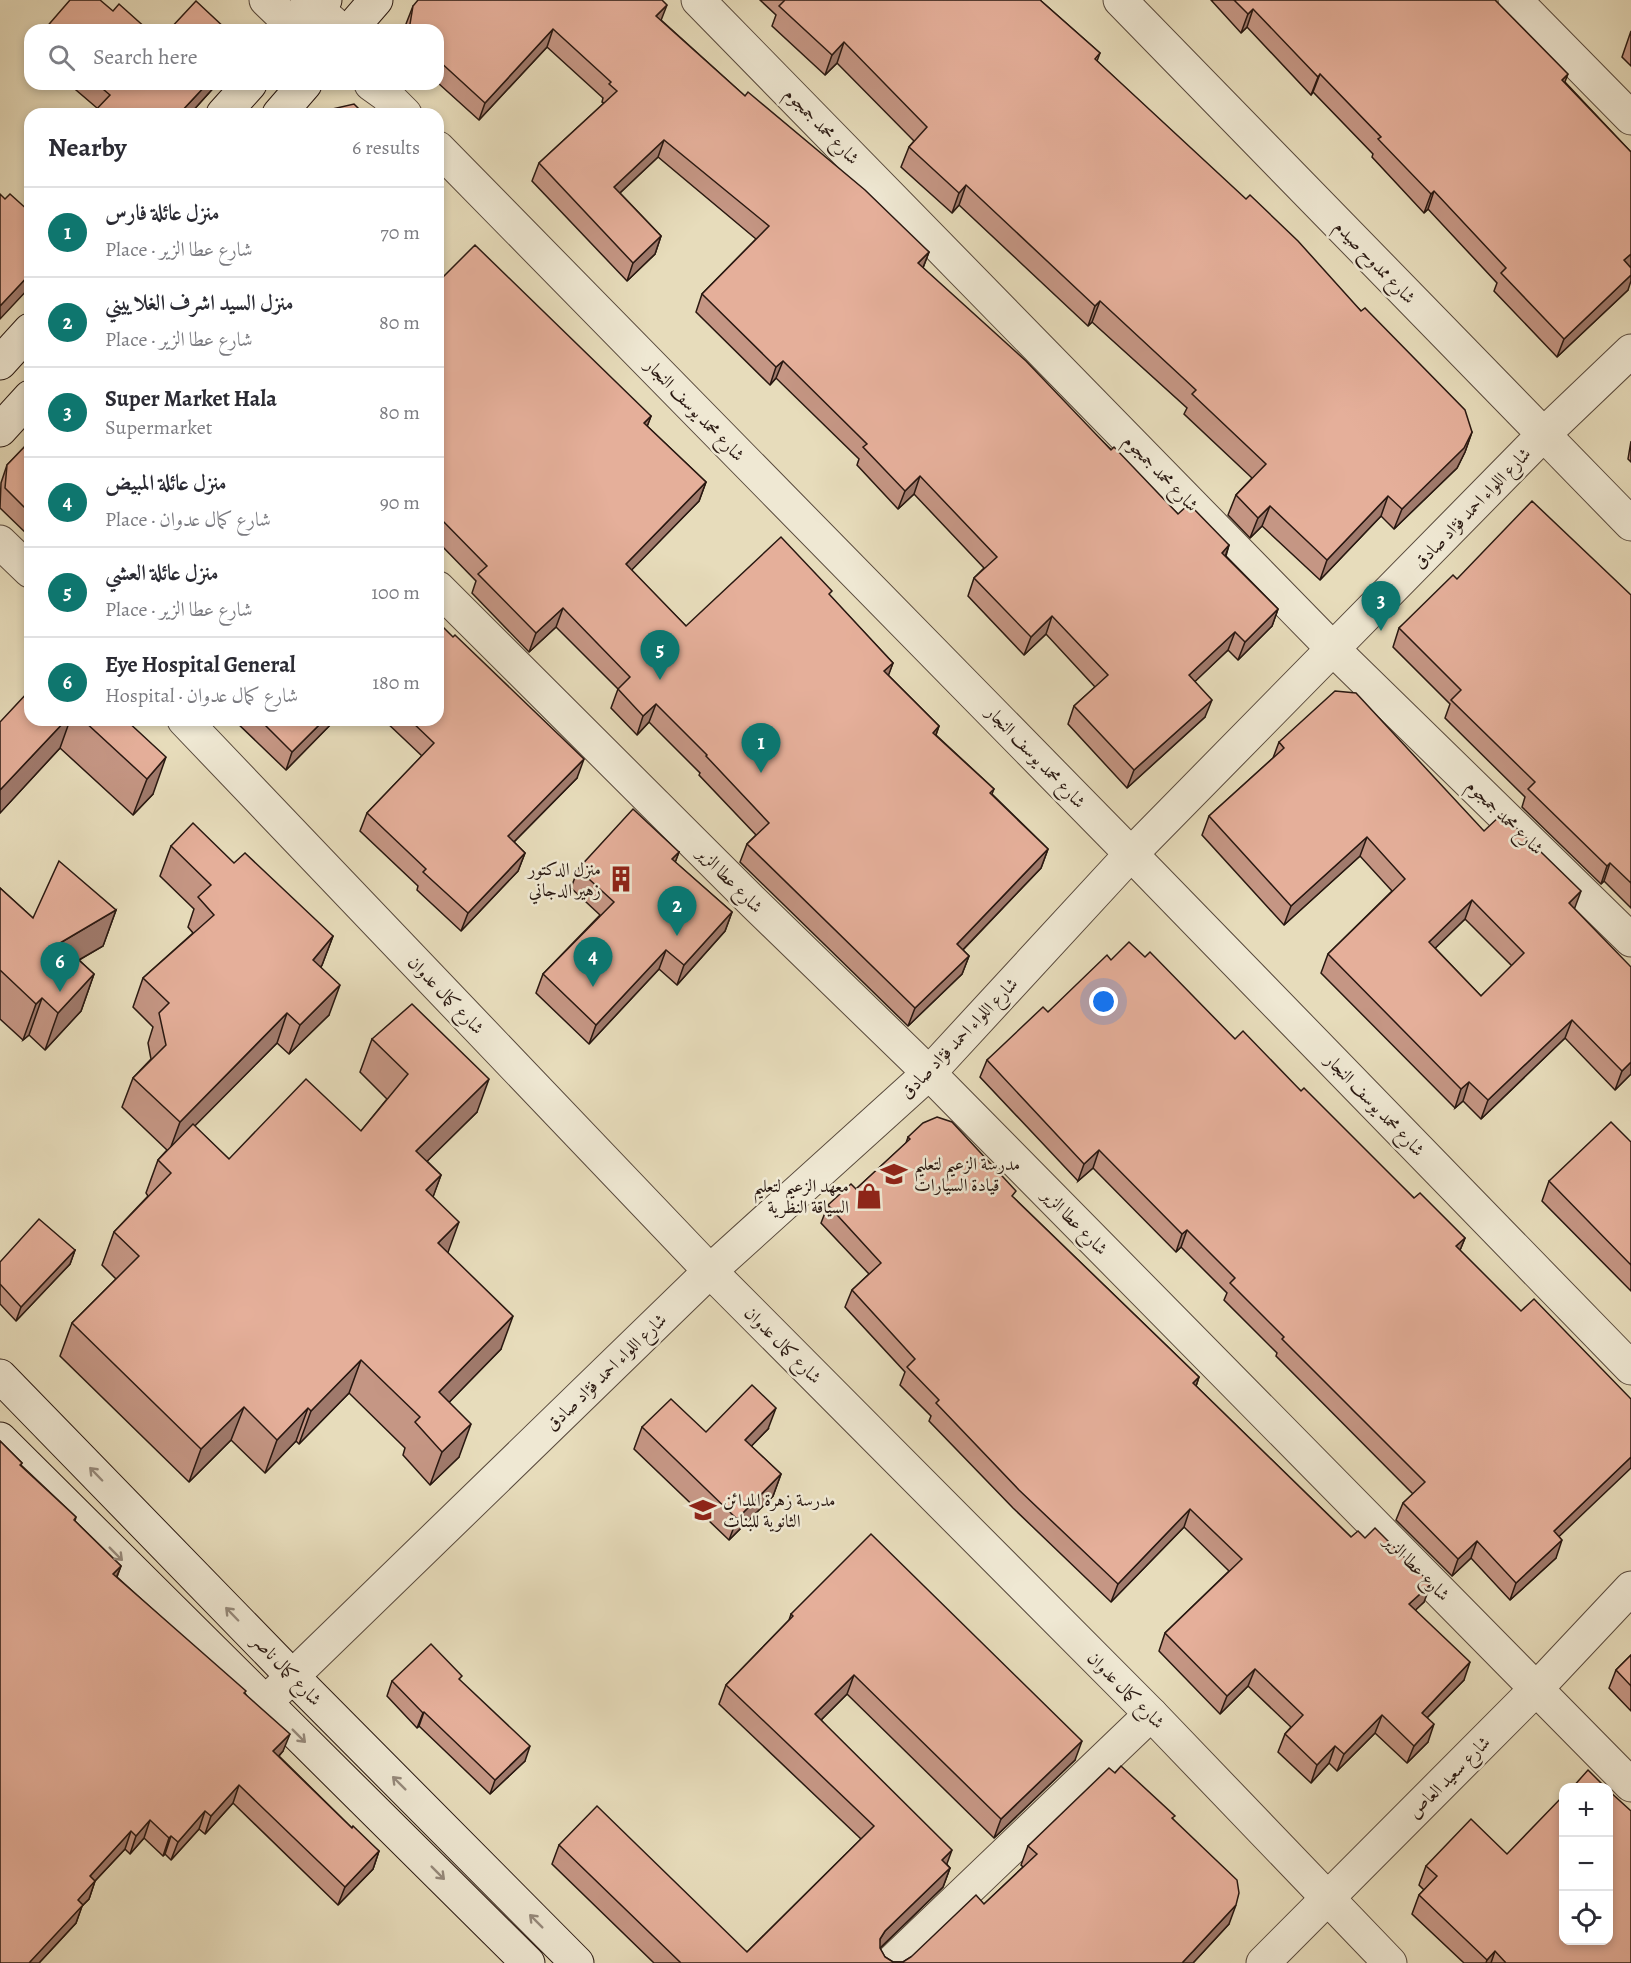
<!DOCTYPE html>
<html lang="en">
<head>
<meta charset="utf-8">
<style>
  :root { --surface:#fff; --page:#f7f7f7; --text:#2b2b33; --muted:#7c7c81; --line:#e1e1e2; --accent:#0f766e }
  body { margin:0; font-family:Alegreya,Amiri,serif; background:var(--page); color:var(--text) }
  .controls { position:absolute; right:18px; bottom:18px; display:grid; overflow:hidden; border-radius:12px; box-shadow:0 3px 9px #0003 }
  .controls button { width:54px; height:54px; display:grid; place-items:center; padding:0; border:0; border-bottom:2px solid var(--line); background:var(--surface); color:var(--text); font:30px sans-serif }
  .you { position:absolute; left:1104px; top:1002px; width:21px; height:21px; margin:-15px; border:4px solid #fff; border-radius:50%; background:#1a73e8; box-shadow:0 0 0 9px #1a73e833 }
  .badge { display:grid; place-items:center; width:39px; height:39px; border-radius:50%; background:var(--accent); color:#fff; font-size:20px; font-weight:700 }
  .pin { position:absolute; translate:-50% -50px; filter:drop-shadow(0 2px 3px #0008) }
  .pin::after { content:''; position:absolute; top:32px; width:21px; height:18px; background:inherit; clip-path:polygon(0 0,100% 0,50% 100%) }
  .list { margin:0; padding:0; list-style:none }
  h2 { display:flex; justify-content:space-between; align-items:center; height:78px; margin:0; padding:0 24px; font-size:26px }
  h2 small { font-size:20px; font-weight:400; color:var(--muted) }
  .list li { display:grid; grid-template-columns:39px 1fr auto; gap:18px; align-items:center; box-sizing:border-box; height:90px; padding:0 24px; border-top:2px solid var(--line) }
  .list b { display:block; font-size:22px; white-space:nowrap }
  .list p { margin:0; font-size:20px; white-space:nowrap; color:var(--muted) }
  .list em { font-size:20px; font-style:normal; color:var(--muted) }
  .icon { flex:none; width:33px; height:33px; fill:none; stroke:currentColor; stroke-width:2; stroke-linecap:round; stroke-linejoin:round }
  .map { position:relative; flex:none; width:1631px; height:1963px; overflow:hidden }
  .search { position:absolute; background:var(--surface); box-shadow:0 3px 9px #0003; left:24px; top:24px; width:420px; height:66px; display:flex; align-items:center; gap:15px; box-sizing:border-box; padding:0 21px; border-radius:18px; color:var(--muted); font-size:22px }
  .panel { position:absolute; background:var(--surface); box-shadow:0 3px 9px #0003; left:24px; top:108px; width:420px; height:618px; border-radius:18px }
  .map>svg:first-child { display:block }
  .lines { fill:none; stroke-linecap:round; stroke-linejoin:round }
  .minor-casing { stroke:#58493c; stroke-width:35 }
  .secondary-casing { stroke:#291811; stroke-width:35 }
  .minor { stroke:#efe8d3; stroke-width:33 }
  .secondary { stroke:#efe8d3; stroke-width:33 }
  .wall { fill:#c59684; stroke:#291811; stroke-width:1.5; fill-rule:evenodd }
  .shaded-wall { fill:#a07a6c; stroke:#291811; stroke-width:1.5 }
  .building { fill:#e5af9a; stroke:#291811; stroke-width:1.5; fill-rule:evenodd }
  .oneway { stroke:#968a7c }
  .labels { text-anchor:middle; stroke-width:5; stroke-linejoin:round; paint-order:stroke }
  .street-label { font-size:18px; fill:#291811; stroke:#efe8d3 }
  .poi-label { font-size:18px; fill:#291811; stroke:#efe8d3; text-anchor:end }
</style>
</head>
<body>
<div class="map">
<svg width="1631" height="1963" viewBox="0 0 1631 1963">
  <rect width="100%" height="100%" fill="#e7dcbb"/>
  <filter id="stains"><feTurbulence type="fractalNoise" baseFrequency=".00333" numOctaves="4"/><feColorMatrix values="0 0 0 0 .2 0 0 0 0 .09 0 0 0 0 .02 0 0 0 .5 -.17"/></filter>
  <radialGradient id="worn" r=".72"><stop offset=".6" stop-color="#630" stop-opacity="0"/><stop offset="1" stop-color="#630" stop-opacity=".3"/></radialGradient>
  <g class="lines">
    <g class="minor-casing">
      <g id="minor">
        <path d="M266,0L297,30"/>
        <path d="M307,0L341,30"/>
        <path d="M698,0L1334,650L1631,940"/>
        <path d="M1120,0L1631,524"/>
        <path d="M1515,0L1631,118"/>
        <path d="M371,84L385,94L405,114"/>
        <path d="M438,148L1131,854L1631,1368"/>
        <path d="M0,542L30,571"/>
        <path d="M438,588L755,904L929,1073L1631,1785"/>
        <path d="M184,720L710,1271L1151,1714L1390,1963"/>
        <path d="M265,1703L710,1271L929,1073L1131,854L1543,435L1631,351"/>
        <path d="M891,1963L1151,1714"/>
        <path d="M1263,1963L1536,1689L1631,1588"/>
      </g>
    </g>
    <g class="secondary-casing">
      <g id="secondary">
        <path d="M299,30L325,0"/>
        <path d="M350,30L376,0"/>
        <path d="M223,114L250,84"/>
        <path d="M279,114L305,84"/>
        <path d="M0,363L30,330"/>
        <path d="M0,430L30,397"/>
        <path d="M0,1376L292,1676L577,1963"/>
        <path d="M0,1439L528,1963"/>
      </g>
    </g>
    <use href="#minor" class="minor"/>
    <use href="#secondary" class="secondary"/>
  </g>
  <g class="wall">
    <path d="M760,0H1040L1100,53L1097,61L1361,311L1472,432L1465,452L1457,468L1394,529L1381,516L1320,580L1262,526L1250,538L1228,515L1236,495L1252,478L1184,414L1187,408L1092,322L1088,326L959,205L952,213L901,167L909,147L914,141L837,63L825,75L772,26L776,15Z"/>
    <path d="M1211,0H1495L1565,82L1631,152V266L1630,267L1628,290L1557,357L1494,291L1497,283L1428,209L1424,213L1372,157L1373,154L1313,92L1311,95L1247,27L1241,33Z"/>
    <path d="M413,6L661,20L745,96L929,252L923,268L1178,514L1229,545L1226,556L1278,609L1272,626L1238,660L1228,650L1195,681L1205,717L1127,788L1068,724L1074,706L1095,687L1046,634L1024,655L968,596L974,578L984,568L914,494L898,509L857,465L859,459L776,378L770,385L696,312L702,294L756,239L658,157L620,193L661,236L655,254L627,281L532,181L539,163L604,103L602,102L603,98L547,47L479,120L438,83V30H405L406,24Z"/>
    <path d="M1631,31V66L1622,57Z"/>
    <path d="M69,84H217L190,114H92L97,108Z"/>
    <path d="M438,282L651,416L647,426L706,482L699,501L631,570L686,626L830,596L893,663L888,675L939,726L936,735L994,789L992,794L1048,849L1041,868L963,950L969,956L962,974L908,1026L740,862L747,844L756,835L699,775L700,773L649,722L637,735L611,708L618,689L556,627L529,652L472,593L476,581L438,542Z"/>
    <path d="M30,441V537L0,508L1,483L7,465Z"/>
    <path d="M1631,441V462L1628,459Z"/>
    <path d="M1457,579L1631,595V908L1604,881L1601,884L1522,807L1525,797L1445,718L1450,704L1393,647L1399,628Z"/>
    <path d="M30,720H126L153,794L133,815L60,748L0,813V722Z"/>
    <path d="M234,720H335L286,770Z"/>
    <path d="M384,720H438L577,778L514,842L525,853L518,871L461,931L417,890L418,886L360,831L367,813L422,756Z"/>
    <path d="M1279,742L1484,831L1574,908L1631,1074L1615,1090L1565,1038L1481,1119L1463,1101L1455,1108L1321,973L1328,954L1392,891L1360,856L1284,925L1202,835L1209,816L1273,758ZM1465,919L1512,966L1481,996L1435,948Z"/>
    <path d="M171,846L234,863L333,936L322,965L321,967L329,1015L289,1054L277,1043L194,1126L229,1159L361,1131L387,1099L360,1072L372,1039L477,1112L427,1161L441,1175L433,1196L448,1253L501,1349L449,1402L459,1457L430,1485L403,1455L405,1448L349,1393L299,1444L296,1441L265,1473L231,1440L189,1482L60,1356L72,1323L116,1279L102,1265L114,1232L148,1196L146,1193L158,1160L167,1150L122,1107L133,1078L151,1059L148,1043L153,1027L133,1007L143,978L193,933L188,927L194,909L160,876Z"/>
    <path d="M679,852L675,862L732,912L725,931L677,985L659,969L589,1044L536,993L543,974L600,915L571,888L578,869Z"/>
    <path d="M0,888L33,918L116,910L103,946L79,960L94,974L81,1011L45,1050L29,1035L23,1040L0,1019Z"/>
    <path d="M1145,957L1235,1039L1301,1091L1414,1198L1465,1238L1460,1250L1559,1537L1556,1558L1510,1600L1471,1558L1452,1576L1396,1520L1403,1503L1413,1494L1276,1356L1277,1353L1224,1300L1227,1293L1181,1247L1176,1252L1093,1168L1078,1181L980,1077L987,1060L1048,1012L1111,960Z"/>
    <path d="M908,1137L1014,1198L1199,1377L1196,1386L1351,1537L1424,1602L1415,1610L1464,1680L1427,1718L1428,1742L1407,1763L1375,1733L1337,1771L1329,1763L1311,1783L1278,1752L1285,1734L1291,1727L1248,1686L1220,1714L1159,1651L1165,1633L1229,1571L1184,1527L1111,1602L1013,1508L929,1421L931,1416L900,1385L905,1372L845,1307L852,1290L869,1274L821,1223L828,1205L856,1189L906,1143Z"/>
    <path d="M1631,1142V1291L1542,1201L1549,1181Z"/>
    <path d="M75,1250L70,1264L16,1321L0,1304V1262Z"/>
    <path d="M642,1427L706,1432L768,1429L751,1446L781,1474L773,1496L729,1540L634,1449Z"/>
    <path d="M0,1441L22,1463L21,1465L76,1517L75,1521L121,1566L117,1577L245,1693L283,1751L279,1756L352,1828L379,1851L373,1869L338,1905L233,1803L205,1834L199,1829L171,1860L165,1854L163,1856L144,1838L130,1854L125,1849L95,1881L89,1899L82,1906L76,1923L39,1963H0Z"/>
    <path d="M791,1614L1075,1760L994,1838L847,1694L821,1720L950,1868L943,1887L880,1948L885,1957L893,1962H903L911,1957L984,1904L1023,1867L1021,1865L1028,1846L1115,1773L1173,1819L1229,1924L1193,1963H654L552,1864L559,1845L747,1952L861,1839L719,1704L726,1685L789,1620Z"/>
    <path d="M1631,1655V1711L1609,1688L1616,1670Z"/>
    <path d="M392,1681H460L525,1761L490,1794L419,1726L417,1728L387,1696Z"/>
    <path d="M1507,1854L1631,1963H1464L1412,1914L1419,1895L1424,1890L1419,1885L1426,1866Z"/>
  </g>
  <g class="shaded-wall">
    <path d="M667,5L660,23L656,16Z"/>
    <path d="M1253,9L1247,27L1241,33L1248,14Z"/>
    <path d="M553,29L547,47L479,120L485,103Z"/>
    <path d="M844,42L837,63L825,75L832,55Z"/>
    <path d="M1320,74L1313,92L1311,95L1318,77Z"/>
    <path d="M1568,74L1561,92L1562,80Z"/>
    <path d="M207,84H217L190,114H179Z"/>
    <path d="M664,140L658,157L607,205L614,187Z"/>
    <path d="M966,185L959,205L952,213L959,193Z"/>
    <path d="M1434,191L1428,209L1424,213L1431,194Z"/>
    <path d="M661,236L655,254L627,281L633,263Z"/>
    <path d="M929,252L922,270L918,263Z"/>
    <path d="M1631,254V266L1617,279L1624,260Z"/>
    <path d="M30,274V287L0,319V306Z"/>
    <path d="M1631,275V281L1628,290L1557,357L1564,339Z"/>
    <path d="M1100,301L1092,322L1088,326L1095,306Z"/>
    <path d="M783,361L776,378L770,385L776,367Z"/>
    <path d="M651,416L644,435V423Z"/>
    <path d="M1472,432L1465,452L1457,468L1394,529L1402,509Z"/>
    <path d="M920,476L914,494L898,509L905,491Z"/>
    <path d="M706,482L699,501L619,583L626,564Z"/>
    <path d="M1388,496L1381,516L1320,580L1327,560Z"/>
    <path d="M1270,506L1262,526L1250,538L1258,518Z"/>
    <path d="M1229,545L1223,563L1222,553Z"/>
    <path d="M563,608L556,627L529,652L536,633Z"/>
    <path d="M1278,609L1272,626L1238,660L1245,642Z"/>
    <path d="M1052,616L1046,634L1024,655L1031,637Z"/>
    <path d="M1235,632L1228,650L1183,693L1189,675Z"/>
    <path d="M893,663L886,682L884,671Z"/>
    <path d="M1212,700L1205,717L1127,788L1134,770Z"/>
    <path d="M656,704L649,722L637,735L643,716Z"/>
    <path d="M66,720H70L60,748L0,813V790Z"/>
    <path d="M324,720H335L286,770L292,752Z"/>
    <path d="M939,726L932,745L933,733Z"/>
    <path d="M166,757L153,794L133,815L147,779Z"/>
    <path d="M584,759L577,778L501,855L508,836Z"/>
    <path d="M1367,837L1360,856L1284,925L1291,906Z"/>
    <path d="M1048,849L1041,868L950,963L957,944Z"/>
    <path d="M679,852L672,871V859Z"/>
    <path d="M525,853L518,871L461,931L468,913Z"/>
    <path d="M1610,863L1604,881L1601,884L1607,866Z"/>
    <path d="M1581,891L1574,910L1569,903Z"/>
    <path d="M1472,900L1465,919L1422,961L1429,942Z"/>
    <path d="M116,910L103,946L46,979L60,943Z"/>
    <path d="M732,912L725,931L677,985L684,965Z"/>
    <path d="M333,936L322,965L302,990L313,960Z"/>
    <path d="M666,950L659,969L589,1044L596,1025Z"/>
    <path d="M969,956L962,974L908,1026L915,1008Z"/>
    <path d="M94,974L81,1011L45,1050L58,1013Z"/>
    <path d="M340,985L329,1015L289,1054L300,1025Z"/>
    <path d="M42,998L29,1035L23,1040L36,1004Z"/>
    <path d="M287,1013L277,1043L169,1152L180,1122Z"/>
    <path d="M1572,1020L1565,1038L1481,1119L1488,1100Z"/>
    <path d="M1631,1062V1074L1615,1090L1622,1071Z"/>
    <path d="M489,1079L477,1112L404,1184L416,1151Z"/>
    <path d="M1469,1082L1463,1101L1455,1108L1461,1089Z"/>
    <path d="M1099,1150L1093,1168L1078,1181L1084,1164Z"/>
    <path d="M441,1175L429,1208L426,1190Z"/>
    <path d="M459,1222L447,1255L438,1243Z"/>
    <path d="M1187,1230L1181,1247L1176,1252L1182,1234Z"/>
    <path d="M1465,1238L1458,1255L1456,1246Z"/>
    <path d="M75,1250L70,1264L16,1321L21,1307Z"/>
    <path d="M513,1316L501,1349L427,1425L439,1392Z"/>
    <path d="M361,1360L349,1393L299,1444L311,1411Z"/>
    <path d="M1199,1377L1193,1395V1383Z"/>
    <path d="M244,1407L231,1440L189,1482L201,1449Z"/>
    <path d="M308,1408L296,1441L265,1473L277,1440Z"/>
    <path d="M776,1408L768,1429L737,1461L745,1440Z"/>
    <path d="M471,1424L459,1457L430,1485L442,1452Z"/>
    <path d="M1631,1457V1468L1547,1548L1554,1531Z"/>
    <path d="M781,1474L773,1496L729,1540L737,1519Z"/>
    <path d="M1190,1509L1184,1527L1111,1602L1118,1584Z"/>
    <path d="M1562,1540L1556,1558L1510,1600L1516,1583Z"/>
    <path d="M1477,1541L1471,1558L1452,1576L1458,1559Z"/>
    <path d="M121,1566L114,1583L113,1574Z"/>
    <path d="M1431,1584L1424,1602L1403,1622L1409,1604Z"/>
    <path d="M1470,1662L1464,1680L1415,1730L1422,1713Z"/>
    <path d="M1255,1669L1248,1686L1220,1714L1227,1696Z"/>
    <path d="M854,1675L847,1694L808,1733L815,1714Z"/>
    <path d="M424,1712L419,1726L417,1728L423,1713Z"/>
    <path d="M1382,1715L1375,1733L1337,1771L1344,1754Z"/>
    <path d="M1434,1724L1428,1742L1407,1763L1414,1746Z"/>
    <path d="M290,1734L283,1751L267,1769L273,1751Z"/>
    <path d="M1082,1741L1075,1760L994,1838L1001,1819Z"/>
    <path d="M530,1746L525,1761L490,1794L495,1780Z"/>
    <path d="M1335,1746L1329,1763L1311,1783L1317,1765Z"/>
    <path d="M239,1785L233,1803L205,1834L211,1816Z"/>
    <path d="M205,1811L199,1829L171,1860L178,1842Z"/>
    <path d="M150,1820L144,1838L130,1854L136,1836Z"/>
    <path d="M131,1831L125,1849L95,1881L89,1899L82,1906L76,1923L39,1963H29L78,1900L90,1876Z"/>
    <path d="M171,1836L165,1854L163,1856L169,1838Z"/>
    <path d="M952,1850L945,1869L942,1860Z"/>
    <path d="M379,1851L373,1869L338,1905L345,1887Z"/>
    <path d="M950,1868L943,1887L878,1950L880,1939L885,1931Z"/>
    <path d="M1236,1905L1229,1924L1193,1963H1182Z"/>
    <path d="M1495,1951L1491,1963H1486L1487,1960Z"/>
  </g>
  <g class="building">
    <path d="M70,0H100L113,11L119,4L148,30H44Z"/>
    <path d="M418,0H662L667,5L656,16L745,96L748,92L865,190L929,252L918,263L1026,361L1111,450L1114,447L1178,514L1189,504L1229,545L1222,553L1278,609L1245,642L1235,632L1189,675L1212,700L1134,770L1074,706L1108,675L1052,616L1031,637L974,578L997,557L920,476L905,491L863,447L867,444L783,361L776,367L702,294L769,226L664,140L614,187L661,236L633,263L539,163L617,91L609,84L611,82L553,29L485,103L438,60V30H409L413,6Z"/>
    <path d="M785,0H1040L1100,53L1095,59L1246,199L1250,195L1298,241L1361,311L1365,308L1465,410L1472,432L1464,448L1402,509L1388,496L1327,560L1270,506L1258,518L1236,495L1266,464L1192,394L1196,390L1100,301L1095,306L966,185L959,193L909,147L927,127L844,42L832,55L779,6Z"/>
    <path d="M1234,0H1495L1568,74L1562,80L1631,152V254L1624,260L1631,268V275L1564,339L1501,273L1506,268L1434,191L1431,194L1378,139L1381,137L1320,74L1318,77L1253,9L1248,14Z"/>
    <path d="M196,1L227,30H169Z"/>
    <path d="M97,84H207L179,114H92L110,95Z"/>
    <path d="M354,104L364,114H314L315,113Z"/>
    <path d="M0,194L5,199L10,194L30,212V274L0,306Z"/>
    <path d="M475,245L651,416L644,423L706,482L626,564L686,626L781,537L832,591L829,594L893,663L884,671L939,726L933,733L994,789L990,793L1048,849L957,944L969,956L915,1008L747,844L769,823L706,756L707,755L656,704L643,716L618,689L630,677L563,608L536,633L478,574L487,566L438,516V282Z"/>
    <path d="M30,441V513L5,488L7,465Z"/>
    <path d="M1532,501L1631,595V883L1610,863L1607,866L1528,789L1535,782L1451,700L1461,690L1399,628L1453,575L1457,579Z"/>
    <path d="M438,622L453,637L455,635L584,759L508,836L525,853L468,913L423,872L426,869L367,813L434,743L410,720H438Z"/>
    <path d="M30,690V720H66L0,790V722Z"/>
    <path d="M1335,691L1356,693L1484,831L1502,814L1581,891L1569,903L1631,967V1062L1622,1071L1572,1020L1488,1100L1469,1082L1461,1089L1328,954L1405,879L1367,837L1291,906L1209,816L1284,748L1279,742ZM1472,900L1524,953L1481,996L1429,942Z"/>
    <path d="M83,720H126L166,757L147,779Z"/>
    <path d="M260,720H324L292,752Z"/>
    <path d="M633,809L679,852L672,859L732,912L684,965L666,950L596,1025L543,974L614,902L578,869Z"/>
    <path d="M193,823L234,863L245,853L333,936L313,960L340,985L300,1025L287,1013L180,1122L133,1078L166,1045L159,1013L169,1003L143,978L214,915L198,897L211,885L171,846Z"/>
    <path d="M59,861L116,910L60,943L94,974L58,1013L42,998L36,1004L0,970V888L33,918Z"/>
    <path d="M1129,942L1145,957L1150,952L1235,1039L1243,1031L1301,1091L1304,1088L1414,1198L1420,1193L1465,1238L1456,1246L1521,1311L1534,1299L1631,1399V1457L1554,1531L1562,1540L1516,1583L1477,1541L1458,1559L1403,1503L1425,1482L1282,1339L1284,1337L1230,1283L1235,1278L1187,1230L1182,1234L1099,1150L1084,1164L987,1060L1043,1007L1048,1012L1107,955L1111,960Z"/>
    <path d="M412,1004L489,1079L416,1151L441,1175L426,1190L459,1222L438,1243L513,1316L439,1392L471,1424L442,1452L415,1422L420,1417L361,1360L311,1411L308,1408L277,1440L244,1407L201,1449L72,1323L139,1256L114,1232L171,1173L158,1160L193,1124L229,1159L306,1079L361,1131L408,1074L372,1039Z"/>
    <path d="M937,1117L952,1122L1016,1191L1012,1196L1199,1377L1193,1383L1351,1537L1358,1531L1365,1538L1375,1528L1431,1584L1409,1604L1470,1662L1422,1713L1434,1724L1414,1746L1382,1715L1344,1754L1335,1746L1317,1765L1285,1734L1303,1715L1255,1669L1227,1696L1165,1633L1242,1559L1190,1509L1118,1584L1019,1490L936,1403L939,1400L907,1367L915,1359L852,1290L881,1263L828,1205L851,1184L856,1189L910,1139L908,1137L923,1123Z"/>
    <path d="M1611,1122L1631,1142V1265L1549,1181Z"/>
    <path d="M39,1219L75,1250L21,1307L0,1284V1262Z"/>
    <path d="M752,1385L776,1408L745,1440L781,1474L737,1519L642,1427L671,1399L706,1432Z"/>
    <path d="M0,1441L22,1463L20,1465L76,1517L74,1520L121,1566L113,1574L246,1691L244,1693L290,1734L273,1751L352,1828L353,1826L379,1851L345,1887L239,1785L211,1816L205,1811L178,1842L171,1836L169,1838L150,1820L136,1836L131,1831L90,1876L95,1881L78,1900L83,1905L29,1963H0Z"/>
    <path d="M871,1534L1082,1741L1001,1819L854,1675L815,1714L952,1850L942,1860L950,1868L885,1931L880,1939V1948L885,1957L893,1962H903L911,1957L976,1895L984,1904L1037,1854L1028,1846L1109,1768L1115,1773L1121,1766L1175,1816L1172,1818L1237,1880L1239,1893L1236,1905L1182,1963H681L559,1845L597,1806L747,1952L874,1826L726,1685L793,1616L791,1614Z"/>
    <path d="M431,1644L462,1676L459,1679L530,1746L495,1780L424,1712L423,1713L392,1681Z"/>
    <path d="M1631,1655V1686L1616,1670Z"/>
    <path d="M1588,1770L1606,1788H1572Z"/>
    <path d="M1608,1790L1631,1811V1963H1506L1495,1951L1487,1960L1419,1895L1437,1876L1426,1866L1471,1819L1507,1854L1563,1796V1941H1608Z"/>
  </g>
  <defs><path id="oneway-shaft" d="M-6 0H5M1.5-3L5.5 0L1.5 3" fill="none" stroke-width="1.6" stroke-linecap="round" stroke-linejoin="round" transform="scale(1.5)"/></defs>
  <g class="oneway">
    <use href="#oneway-shaft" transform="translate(96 1474) rotate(-134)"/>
    <use href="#oneway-shaft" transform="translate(116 1554) rotate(45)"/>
    <use href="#oneway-shaft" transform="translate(232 1614) rotate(-134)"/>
    <use href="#oneway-shaft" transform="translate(299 1736) rotate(45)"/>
    <use href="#oneway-shaft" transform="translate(399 1783) rotate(-135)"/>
    <use href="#oneway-shaft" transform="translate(438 1873) rotate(45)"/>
    <use href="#oneway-shaft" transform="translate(536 1921) rotate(-135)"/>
  </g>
  <defs>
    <g id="building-bare" transform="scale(2.07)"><path d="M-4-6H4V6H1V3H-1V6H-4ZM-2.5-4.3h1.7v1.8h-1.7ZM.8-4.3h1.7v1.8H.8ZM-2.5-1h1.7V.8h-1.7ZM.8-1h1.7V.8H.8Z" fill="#8f2418" stroke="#efe8d3" stroke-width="2.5" paint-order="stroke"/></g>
    <g id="school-bare" transform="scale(2.07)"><path d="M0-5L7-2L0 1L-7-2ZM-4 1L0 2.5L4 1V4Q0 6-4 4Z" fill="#8f2418" stroke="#efe8d3" stroke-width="2.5" paint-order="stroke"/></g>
    <g id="shop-bare" transform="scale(2.07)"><path d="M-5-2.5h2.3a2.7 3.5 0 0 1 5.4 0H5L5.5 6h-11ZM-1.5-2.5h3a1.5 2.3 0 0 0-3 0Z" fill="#8f2418" stroke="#efe8d3" stroke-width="2.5" paint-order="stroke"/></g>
  </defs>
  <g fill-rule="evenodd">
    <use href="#building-bare" x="621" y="879"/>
    <use href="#school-bare" x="894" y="1174"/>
    <use href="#shop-bare" x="869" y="1196"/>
    <use href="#school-bare" x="703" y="1510"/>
  </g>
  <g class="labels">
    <g class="street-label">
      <text transform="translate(822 126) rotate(46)" y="6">شارع محمد جمجوم</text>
      <text transform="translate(1375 262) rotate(46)" y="6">شارع ممدوح صيدم</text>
      <text transform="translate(695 410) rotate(46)" y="6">شارع محمد يوسف النجار</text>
      <text transform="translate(1161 473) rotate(46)" y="6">شارع محمد جمجوم</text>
      <text transform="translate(1472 508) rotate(-46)" y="6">شارع اللواء احمد فؤاد صادق</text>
      <text transform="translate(1036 757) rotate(46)" y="6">شارع محمد يوسف النجار</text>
      <text transform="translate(1505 817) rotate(44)" y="6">شارع محمد جمجوم</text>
      <text transform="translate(730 880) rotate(45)" y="6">شارع عطا الزير</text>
      <text transform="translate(446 995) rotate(46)" y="6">شارع كمال عدوان</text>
      <text transform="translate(959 1038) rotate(-46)" y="6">شارع اللواء احمد فؤاد صادق</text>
      <text transform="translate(1375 1105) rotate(46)" y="6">شارع محمد يوسف النجار</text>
      <text transform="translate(1075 1222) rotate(45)" y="6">شارع عطا الزير</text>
      <text transform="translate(783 1345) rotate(45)" y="6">شارع كمال عدوان</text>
      <text transform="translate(606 1372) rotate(-44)" y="6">شارع اللواء احمد فؤاد صادق</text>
      <text transform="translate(1417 1568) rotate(45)" y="6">شارع عطا الزير</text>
      <text transform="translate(287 1670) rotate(46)" y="6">شارع كمال ناصر</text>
      <text transform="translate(1126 1690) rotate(45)" y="6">شارع كمال عدوان</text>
      <text transform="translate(1449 1777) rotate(-45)" y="6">شارع سعيد العاص</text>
    </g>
    <g class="poi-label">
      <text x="601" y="875">منزل الدكتور<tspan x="601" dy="21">زهير الدجاني</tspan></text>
      <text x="914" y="1170" text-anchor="start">مدرسة الزعيم لتعليم<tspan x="914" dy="21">قيادة السيارات</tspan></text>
      <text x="849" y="1192">معهد الزعيم لتعليم<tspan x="849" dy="21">السياقة النظرية</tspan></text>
      <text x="723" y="1506" text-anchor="start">مدرسة زهرة المدائن<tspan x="723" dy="21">الثانوية للبنات</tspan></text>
    </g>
  </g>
  <rect width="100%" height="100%" filter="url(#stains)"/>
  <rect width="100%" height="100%" fill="url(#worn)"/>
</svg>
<div class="controls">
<button>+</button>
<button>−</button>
<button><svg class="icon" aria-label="locate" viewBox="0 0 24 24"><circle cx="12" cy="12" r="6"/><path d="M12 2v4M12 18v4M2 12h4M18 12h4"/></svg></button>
</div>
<div class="you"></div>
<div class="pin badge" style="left:761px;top:773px">1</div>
<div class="pin badge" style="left:677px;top:936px">2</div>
<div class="pin badge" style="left:1381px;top:631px">3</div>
<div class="pin badge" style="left:593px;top:987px">4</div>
<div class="pin badge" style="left:660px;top:680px">5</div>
<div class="pin badge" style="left:60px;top:992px">6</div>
<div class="search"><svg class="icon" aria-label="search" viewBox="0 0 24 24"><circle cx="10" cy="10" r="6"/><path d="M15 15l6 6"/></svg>Search here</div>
<section class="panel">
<h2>Nearby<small>6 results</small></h2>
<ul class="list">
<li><span class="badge">1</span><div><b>منزل عائلة فارس</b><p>Place · شارع عطا الزير</p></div><em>70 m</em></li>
<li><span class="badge">2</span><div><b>منزل السيد اشرف الغلاييني</b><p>Place · شارع عطا الزير</p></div><em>80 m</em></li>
<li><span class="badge">3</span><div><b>Super Market Hala</b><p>Supermarket</p></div><em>80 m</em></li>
<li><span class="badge">4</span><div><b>منزل عائلة المبيض</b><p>Place · شارع كمال عدوان</p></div><em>90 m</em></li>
<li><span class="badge">5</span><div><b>منزل عائلة العشي</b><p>Place · شارع عطا الزير</p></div><em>100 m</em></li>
<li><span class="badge">6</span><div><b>Eye Hospital General</b><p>Hospital · شارع كمال عدوان</p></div><em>180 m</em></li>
</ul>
</section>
</div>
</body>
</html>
